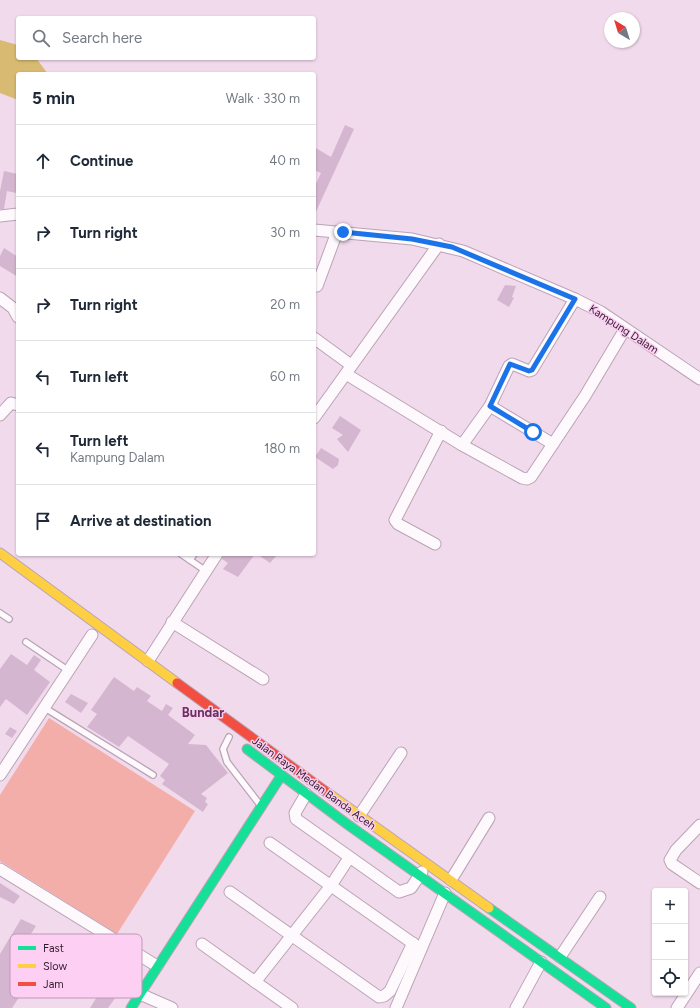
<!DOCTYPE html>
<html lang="en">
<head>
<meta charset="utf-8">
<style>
  :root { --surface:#fff; --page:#f2f2f3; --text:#1f2937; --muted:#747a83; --line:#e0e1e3 }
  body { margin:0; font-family:Figtree,sans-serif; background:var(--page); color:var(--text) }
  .controls { position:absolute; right:12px; bottom:12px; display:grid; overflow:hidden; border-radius:4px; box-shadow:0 1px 3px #0004 }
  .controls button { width:36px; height:36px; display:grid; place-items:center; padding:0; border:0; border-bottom:1px solid var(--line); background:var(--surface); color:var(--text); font:20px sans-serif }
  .compass { position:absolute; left:604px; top:12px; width:36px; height:36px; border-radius:50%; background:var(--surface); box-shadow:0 1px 3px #0004; rotate:322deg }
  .stop { position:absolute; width:12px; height:12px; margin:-9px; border:3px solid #1a73e8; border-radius:50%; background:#fff }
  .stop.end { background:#1a73e8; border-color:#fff; box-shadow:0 1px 4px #0008 }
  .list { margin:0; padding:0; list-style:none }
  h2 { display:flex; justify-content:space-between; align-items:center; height:52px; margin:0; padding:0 16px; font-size:17px }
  h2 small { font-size:13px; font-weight:400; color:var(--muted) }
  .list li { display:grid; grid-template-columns:26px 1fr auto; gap:12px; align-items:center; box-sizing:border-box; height:72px; padding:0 16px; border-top:1px solid var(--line) }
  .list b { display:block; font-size:15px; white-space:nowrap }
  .list p { margin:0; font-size:13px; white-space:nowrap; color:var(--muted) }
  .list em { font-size:13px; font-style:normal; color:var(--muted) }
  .icon { flex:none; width:22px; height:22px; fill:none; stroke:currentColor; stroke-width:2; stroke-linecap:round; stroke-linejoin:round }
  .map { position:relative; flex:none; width:700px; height:1008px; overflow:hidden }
  .search { position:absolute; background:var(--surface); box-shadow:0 1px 3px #0004; left:16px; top:16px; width:300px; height:44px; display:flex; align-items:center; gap:10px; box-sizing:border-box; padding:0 14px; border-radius:4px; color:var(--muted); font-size:15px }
  .panel { position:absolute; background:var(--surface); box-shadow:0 1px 3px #0004; left:16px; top:72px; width:300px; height:484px; border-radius:4px }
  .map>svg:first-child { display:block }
  .green { fill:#f4aeaa }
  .water { fill:#d8ba72 }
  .building { fill:#d5b6d0 }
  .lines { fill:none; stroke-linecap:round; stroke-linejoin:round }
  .lane-casing { stroke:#b9a4b5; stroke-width:8 }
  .street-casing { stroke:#b9a4b5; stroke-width:13 }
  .fast-casing { stroke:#b9a4b5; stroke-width:11 }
  .slow-casing { stroke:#b9a4b5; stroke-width:11 }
  .jam-casing { stroke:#b9a4b5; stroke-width:11 }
  .lane { stroke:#fdf9fc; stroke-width:5.5 }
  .street { stroke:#fdf9fc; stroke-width:11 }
  .fast { stroke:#16e098; stroke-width:9 }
  .slow { stroke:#ffcf43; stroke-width:9 }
  .jam { stroke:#f24e42; stroke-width:9 }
  .route { stroke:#1a73e8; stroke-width:5 }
  .labels { text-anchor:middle; stroke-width:3; stroke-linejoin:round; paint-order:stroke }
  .street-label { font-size:11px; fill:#301c2d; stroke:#fccff3 }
  .quarter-label { font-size:13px; font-weight:bold; fill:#64365d; stroke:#fccff3 }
  .key { fill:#fccff3; stroke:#bf99b8; stroke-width:1 }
  .key-label { font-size:11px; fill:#301c2d }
</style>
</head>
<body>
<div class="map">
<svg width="700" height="1008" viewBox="0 0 700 1008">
  <rect width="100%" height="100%" fill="#f2daed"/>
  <path class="green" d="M49,718L195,811L117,934L0,861V795Z"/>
  <path class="water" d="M0,40L18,45V58H36L48,74H18V100L0,93Z"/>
  <g class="building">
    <path d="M345,125L354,129L314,216V188L321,173L314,170V147L331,157Z"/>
    <path d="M4,171L18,174V182L16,193L7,191L4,209H0V191Z"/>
    <path d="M4,248L18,257V277L0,266V256Z"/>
    <path d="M505,285L516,286L512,297L514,298L509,307L497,300Z"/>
    <path d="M340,416L361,430L348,452L337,439L343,435L332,428Z"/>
    <path d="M321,448L339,459L338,465L333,469L315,457Z"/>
    <path d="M224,554H255L238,577L223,569L228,563L222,559Z"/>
    <path d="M257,554H278L270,563Z"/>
    <path d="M11,654L27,665L34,655L41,660L34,670L50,682L27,715L6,699L0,707V669Z"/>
    <path d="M114,677L134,691L137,687L151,696L147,701L162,711L166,704L173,708L168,715L195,735L188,744L206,745L228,773L201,794L207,798L205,802L208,804L203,812L162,784L165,780L160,776L169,764L128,736L119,747L87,727L97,714L91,710Z"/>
    <path d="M71,694L88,703L81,713L65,702Z"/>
    <path d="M10,727L17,731L12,738L5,734Z"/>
    <path d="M0,883L20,896L14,904L0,897Z"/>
    <path d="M21,919L36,926L29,937L47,949L39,962L46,966L36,978L33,976L12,1008H0V954Z"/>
    <path d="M103,987L118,994L108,1008H90Z"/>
  </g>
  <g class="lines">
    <g class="lane-casing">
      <g id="lane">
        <path d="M181,554L206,571"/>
        <path d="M190,560L194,554"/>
        <path d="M0,613L9,619"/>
        <path d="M26,642L69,671"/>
        <path d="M45,708L153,775"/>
        <path d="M229,737L223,749L227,762L261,806"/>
      </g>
    </g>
    <g class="street-casing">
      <g id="street">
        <path d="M0,216L18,214"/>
        <path d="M314,230L412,239L463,251L575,299L601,312L700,379"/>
        <path d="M317,286L337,232"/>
        <path d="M0,298L13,308L18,317"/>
        <path d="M314,338L351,365"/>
        <path d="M346,374L462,445L490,406L509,366L512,364L529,371L532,370L575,299"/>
        <path d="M490,406L553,444"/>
        <path d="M0,415L11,403L18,405"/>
        <path d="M314,418L439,244"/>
        <path d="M462,445L522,478L527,479L531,477L585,396L625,329"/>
        <path d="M435,544L398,524L395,520L441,431"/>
        <path d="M172,622L263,679"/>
        <path d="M148,661L217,554"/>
        <path d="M0,775L92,635"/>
        <path d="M306,794L295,813L296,819L399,892L411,888L422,872"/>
        <path d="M359,816L401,753"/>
        <path d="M700,825L676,850L670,860L672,864L700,883"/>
        <path d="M270,843L421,949"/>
        <path d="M0,869L157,966"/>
        <path d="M451,880L489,818"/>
        <path d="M230,892L379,997L384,996L390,991L413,943"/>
        <path d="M202,944L292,1008"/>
        <path d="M560,957L600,897"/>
        <path d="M255,982L330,887L349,858"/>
        <path d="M140,994L172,1008"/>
        <path d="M396,1008L445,893"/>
        <path d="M516,1008L541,962"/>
        <path d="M677,1008L700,973"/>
      </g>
    </g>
    <g class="fast-casing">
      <g id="fast">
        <path d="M247,749L347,824L606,1008"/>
        <path d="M489,908L631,1008"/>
        <path d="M131,1008L281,776"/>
      </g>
    </g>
    <g class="slow-casing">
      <g id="slow">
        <path d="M0,553L177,683"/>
        <path d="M325,791L489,908"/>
      </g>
    </g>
    <g class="jam-casing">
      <path id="jam" d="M177,683L325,791"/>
    </g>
    <use href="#lane" class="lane"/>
    <use href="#street" class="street"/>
    <use href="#fast" class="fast"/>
    <use href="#slow" class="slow"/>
    <use href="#jam" class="jam"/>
  </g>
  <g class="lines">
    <path class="route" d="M343,232L412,239L452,247L575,299L532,370L529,371L510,364L490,406L533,432"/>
  </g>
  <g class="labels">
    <g class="street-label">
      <text transform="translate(624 329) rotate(33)" y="4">Kampung Dalam</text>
      <text transform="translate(314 783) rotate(36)" y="4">Jalan Raya Medan Banda Aceh</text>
    </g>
    <g class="quarter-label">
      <text x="203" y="717">Bundar</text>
    </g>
  </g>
  <rect x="10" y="934" width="132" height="64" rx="6" class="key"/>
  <rect x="18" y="946" width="18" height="4" fill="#16e098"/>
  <rect x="18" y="964" width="18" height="4" fill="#ffcf43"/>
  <rect x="18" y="982" width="18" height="4" fill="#f24e42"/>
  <g class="key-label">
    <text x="43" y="952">Fast</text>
    <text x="43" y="970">Slow</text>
    <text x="43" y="988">Jam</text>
  </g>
</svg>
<div class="controls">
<button>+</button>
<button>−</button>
<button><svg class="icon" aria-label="locate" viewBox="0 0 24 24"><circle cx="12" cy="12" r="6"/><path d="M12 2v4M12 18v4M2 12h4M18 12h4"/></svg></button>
</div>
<svg class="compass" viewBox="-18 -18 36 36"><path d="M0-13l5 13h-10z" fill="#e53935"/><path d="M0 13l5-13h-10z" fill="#747a83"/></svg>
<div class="stop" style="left:533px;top:432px"></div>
<div class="stop end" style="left:343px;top:232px"></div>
<div class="search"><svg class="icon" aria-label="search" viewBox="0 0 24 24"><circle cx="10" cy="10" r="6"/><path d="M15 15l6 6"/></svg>Search here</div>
<section class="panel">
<h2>5 min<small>Walk · 330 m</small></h2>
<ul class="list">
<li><svg class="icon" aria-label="ahead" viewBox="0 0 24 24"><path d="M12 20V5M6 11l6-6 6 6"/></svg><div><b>Continue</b></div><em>40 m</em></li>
<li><svg class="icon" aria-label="right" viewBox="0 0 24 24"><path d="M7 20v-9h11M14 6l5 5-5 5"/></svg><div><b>Turn right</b></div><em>30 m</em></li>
<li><svg class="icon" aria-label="right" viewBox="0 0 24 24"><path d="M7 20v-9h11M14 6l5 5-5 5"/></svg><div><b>Turn right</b></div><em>20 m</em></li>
<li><svg class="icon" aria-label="left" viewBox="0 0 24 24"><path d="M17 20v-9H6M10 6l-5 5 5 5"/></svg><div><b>Turn left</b></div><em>60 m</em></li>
<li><svg class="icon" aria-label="left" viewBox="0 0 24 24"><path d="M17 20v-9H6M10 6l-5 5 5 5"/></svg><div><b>Turn left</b><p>Kampung Dalam</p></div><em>180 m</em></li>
<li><svg class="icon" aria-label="arrive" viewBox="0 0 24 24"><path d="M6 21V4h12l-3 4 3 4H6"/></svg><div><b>Arrive at destination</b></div></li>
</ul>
</section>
</div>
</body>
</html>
